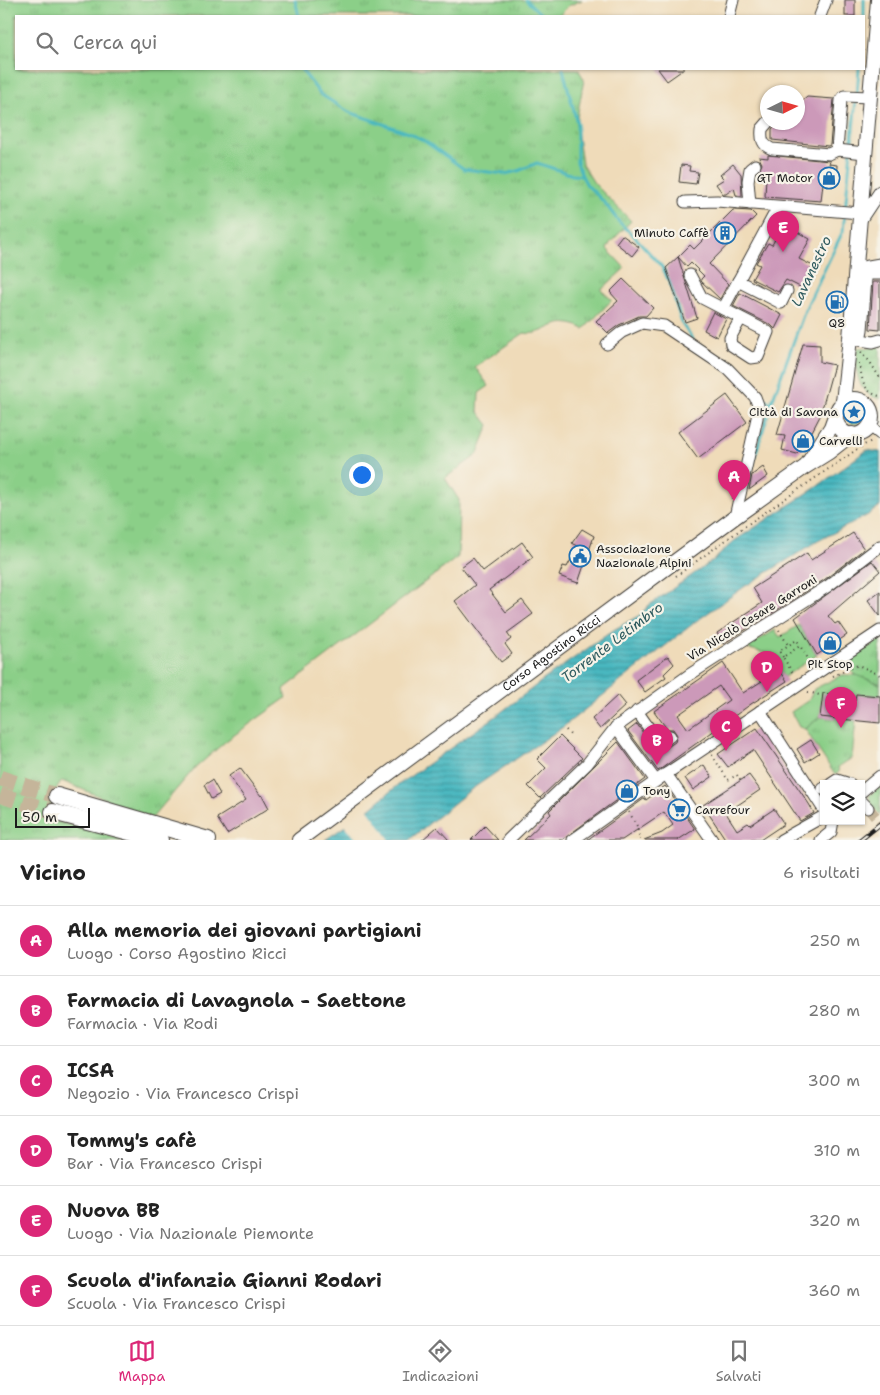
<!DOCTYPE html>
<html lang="it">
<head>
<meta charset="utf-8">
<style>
  :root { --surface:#fff; --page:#f6f6f6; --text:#222; --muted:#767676; --line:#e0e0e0; --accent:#db2777 }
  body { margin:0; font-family:"Shantell Sans",sans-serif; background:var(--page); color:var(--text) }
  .controls { position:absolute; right:15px; bottom:15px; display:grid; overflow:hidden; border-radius:0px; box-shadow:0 1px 4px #0004 }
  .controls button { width:45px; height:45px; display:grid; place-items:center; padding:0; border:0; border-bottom:1px solid var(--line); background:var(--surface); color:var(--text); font:25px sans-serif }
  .compass { position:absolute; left:760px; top:85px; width:45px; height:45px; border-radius:50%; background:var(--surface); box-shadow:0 1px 4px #0004; rotate:85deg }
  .scale { position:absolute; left:15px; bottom:12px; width:75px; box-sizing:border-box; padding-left:5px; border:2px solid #1c1c1c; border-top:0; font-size:14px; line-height:18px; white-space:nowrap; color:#1c1c1c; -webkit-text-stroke:4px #f7f3e8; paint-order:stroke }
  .you { position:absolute; left:361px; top:474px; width:18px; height:18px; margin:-12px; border:4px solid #fff; border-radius:50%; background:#1a73e8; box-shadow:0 0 0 8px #1a73e833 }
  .badge { display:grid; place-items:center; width:32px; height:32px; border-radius:50%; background:var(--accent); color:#fff; font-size:16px; font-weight:700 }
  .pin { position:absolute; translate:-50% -41px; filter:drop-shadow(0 1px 2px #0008) }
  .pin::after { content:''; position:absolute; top:26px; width:18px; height:15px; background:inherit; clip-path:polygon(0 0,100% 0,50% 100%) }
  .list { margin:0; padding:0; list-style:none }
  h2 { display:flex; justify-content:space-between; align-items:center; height:65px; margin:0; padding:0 20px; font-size:21px }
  h2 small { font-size:16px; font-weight:400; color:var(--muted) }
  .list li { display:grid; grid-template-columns:32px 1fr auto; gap:15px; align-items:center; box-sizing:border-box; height:70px; padding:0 20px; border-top:1px solid var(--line) }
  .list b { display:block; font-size:19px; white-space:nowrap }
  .list p { margin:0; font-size:16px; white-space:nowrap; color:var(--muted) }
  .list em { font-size:16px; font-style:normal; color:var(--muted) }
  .icon { flex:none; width:28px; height:28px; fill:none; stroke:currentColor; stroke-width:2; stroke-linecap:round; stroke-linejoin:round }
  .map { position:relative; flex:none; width:880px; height:840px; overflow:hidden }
  .search { position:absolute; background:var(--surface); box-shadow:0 1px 4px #0004; left:15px; right:15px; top:15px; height:55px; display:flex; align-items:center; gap:12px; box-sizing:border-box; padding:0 18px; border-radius:0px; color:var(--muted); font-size:19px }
  .sheet { height:485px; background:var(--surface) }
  nav { display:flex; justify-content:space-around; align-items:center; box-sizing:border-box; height:70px; border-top:1px solid var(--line); background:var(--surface); font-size:14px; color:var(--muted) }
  nav a { display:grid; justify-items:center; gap:2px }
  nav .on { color:var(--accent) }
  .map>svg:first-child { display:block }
  .grass { fill:url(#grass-tufts); stroke:#547652 }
  .garden { fill:#8bcf88; stroke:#547652 }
  .water { fill:url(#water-rules); stroke:#326a6e }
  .pier { fill:#efdbb9 }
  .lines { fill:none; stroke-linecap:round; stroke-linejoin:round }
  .stream { stroke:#48b7c0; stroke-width:3 }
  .building { fill:#cc99b9; fill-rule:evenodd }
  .minor-tunnel { stroke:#c5b59a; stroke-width:11; stroke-dasharray:11 5.5; stroke-linecap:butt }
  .highway-tunnel { stroke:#c5b59a; stroke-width:16; stroke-dasharray:16 8; stroke-linecap:butt }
  .minor-casing { stroke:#3c3934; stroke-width:13 }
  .major-casing { stroke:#3c3934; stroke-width:16 }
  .highway-casing { stroke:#3c3934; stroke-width:18 }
  .path { stroke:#3c3934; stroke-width:2; stroke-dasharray:1 4; stroke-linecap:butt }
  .minor { stroke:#fff; stroke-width:11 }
  .major { stroke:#fff; stroke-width:14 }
  .highway { stroke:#fff; stroke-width:16 }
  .rail-casing { stroke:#1c1c1c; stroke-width:5 }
  .rail { stroke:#f7f3e8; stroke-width:3; stroke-dasharray:9; stroke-linecap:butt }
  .labels { text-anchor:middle; stroke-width:4.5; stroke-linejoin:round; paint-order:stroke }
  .poi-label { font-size:12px; fill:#1c1c1c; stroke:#f7f3e8; text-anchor:start }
  .street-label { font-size:12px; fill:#1c1c1c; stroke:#f7f3e8 }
  .water-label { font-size:14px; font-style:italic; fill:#2e5a5e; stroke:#f7f3e8 }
</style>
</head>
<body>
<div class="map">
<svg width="880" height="840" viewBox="0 0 880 840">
  <defs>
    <pattern id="grass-tufts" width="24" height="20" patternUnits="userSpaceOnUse" patternTransform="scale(1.25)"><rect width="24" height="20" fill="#8bcf88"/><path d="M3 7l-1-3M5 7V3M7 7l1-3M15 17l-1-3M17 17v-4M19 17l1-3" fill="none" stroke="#77b175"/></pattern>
    <pattern id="water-rules" width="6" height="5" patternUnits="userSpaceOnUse" patternTransform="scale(1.25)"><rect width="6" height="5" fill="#48b7c0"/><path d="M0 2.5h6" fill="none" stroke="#3b949b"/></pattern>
  </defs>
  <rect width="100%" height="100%" fill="#f7f3e8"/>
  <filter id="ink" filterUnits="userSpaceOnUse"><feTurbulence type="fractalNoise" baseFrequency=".02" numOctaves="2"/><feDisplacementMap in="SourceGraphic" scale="10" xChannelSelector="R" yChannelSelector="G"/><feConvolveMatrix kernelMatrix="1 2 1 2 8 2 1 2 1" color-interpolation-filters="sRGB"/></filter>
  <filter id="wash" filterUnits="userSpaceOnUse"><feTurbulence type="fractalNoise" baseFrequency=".0096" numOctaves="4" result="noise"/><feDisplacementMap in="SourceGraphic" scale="20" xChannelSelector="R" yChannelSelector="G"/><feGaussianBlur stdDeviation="1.12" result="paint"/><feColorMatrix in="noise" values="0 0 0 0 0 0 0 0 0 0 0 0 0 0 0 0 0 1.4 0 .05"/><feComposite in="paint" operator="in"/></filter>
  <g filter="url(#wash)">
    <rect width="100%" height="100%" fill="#efdbb9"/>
    <g class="grass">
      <path d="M0,0H582L568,6L559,16H16V69H578L584,79L576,123L582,164L594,183L631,221L610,243L607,249L625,268L601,290L612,300L584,329C553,313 549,337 524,333L475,367L489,386L479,393L478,411L489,425L477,455L445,478L459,500L458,557L284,689L286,698L226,741L193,770L152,818L62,781L57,788L48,820L90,829L124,840H0Z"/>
      <path d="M880,347V399C856,394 855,369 857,348Z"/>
      <circle cx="854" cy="417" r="7"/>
      <path d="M880,639V684L856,675L844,664Z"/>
      <path d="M820,717L856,720L852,758L838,767L839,772L835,775L805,729Z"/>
      <path d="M880,786V815L873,807L869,796Z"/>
    </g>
    <g class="garden">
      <path d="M799,625L817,655L784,677L769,654L746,648L775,630L780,637Z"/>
      <path d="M842,675H856L880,684V696L856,694L855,701L838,700V695L823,694L820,717L805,729L799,727L791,712L809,700L814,689Z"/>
    </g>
    <path class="water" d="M867,450L880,452V506L868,515L818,541L744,587L694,623L563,727L469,791L409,840H325L367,811L398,785L496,716L543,680L615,629L640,615L648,606L715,559L734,541L815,488Z"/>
    <path class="pier" d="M367,808L372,815L390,840H357L344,824Z"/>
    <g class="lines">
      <g class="stream">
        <path d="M295,0L299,16"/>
        <path d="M526,0L543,16"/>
        <path d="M864,16V0"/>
        <path d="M301,69L320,94L349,112L409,133L423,140L464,169L505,174L518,171L537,163L573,175L582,176"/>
        <path d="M563,69L577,123V162L582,176L587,185L604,202L619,222L636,238L662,267L669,281L682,324L693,340"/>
        <path d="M857,93L859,69"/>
        <path d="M759,394L771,404"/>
        <path d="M750,472L771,404L805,310L843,231L856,99"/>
      </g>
    </g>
    <g id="blocks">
      <g class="building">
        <rect x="845" y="0" width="10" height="16"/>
        <path d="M658,69H684L667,81Z"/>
        <path d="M807,97L834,99L830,145L828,146L772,140V129L778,122H798V105Z"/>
        <path d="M768,155L830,161L829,164L837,165L836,184L823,183L821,201L765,197L766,176L758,175V172L762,164L759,157L768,158Z"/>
        <path d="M733,164L741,174L742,196L736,195L734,188L726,194H723L716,184L724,179L720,175Z"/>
        <path d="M681,165L690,166L689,171L698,172L696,184L679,182Z"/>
        <path d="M733,210L751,211L756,216L709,264L728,284L720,299L701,281V279L704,276L691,263L687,267L678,257L690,245L694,249Z"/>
        <path d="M783,224L810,239L799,259L813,266L802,288L786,280L778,292L752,279L760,265L756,263L768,243L772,245Z"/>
        <path d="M622,235L639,247L632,256L616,243Z"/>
        <path d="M678,257L697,318L685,322L666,268Z"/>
        <path d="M623,279L653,308L646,316H639L619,325L608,333L596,321L618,301L610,292Z"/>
        <path d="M873,282H880V330L870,329Z"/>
        <path d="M740,293L782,315L775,329L771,325L733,306Z"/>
        <path d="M833,296H842L841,308H832Z"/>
        <path d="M713,312L726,319L717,337L704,330Z"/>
        <path d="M803,344L820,345V362L834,365L820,416L804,447L797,454L782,450L785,436L777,435Z"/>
        <path d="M727,395L747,422L698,459L678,432Z"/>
        <path d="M763,467L768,476L749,490L752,475Z"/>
        <path d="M582,529L594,536L578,583L559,576L563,566L567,567L578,546L572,543Z"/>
        <path d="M853,533L864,549L824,580L723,644L717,633L762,603L753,588L807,553L811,560Z"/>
        <path d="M522,542L533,557L489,590L506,612L522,600L533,614L507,633L511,639L505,644L512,654L501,662L455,601L475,585L461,567L473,558L483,571Z"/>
        <path d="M872,561L880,571L828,616L835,624L838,622L847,635L817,655L795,618Z"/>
        <path d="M880,591V616L868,600Z"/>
        <path d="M769,654L787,681L751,704L658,771L628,731L637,724L651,745L659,750L666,748L675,742L677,735L673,729H667L654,711L723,663L743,693L762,681L751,665ZM719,686L729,700L688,729L678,715Z"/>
        <path d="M668,656L674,664L664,674L666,677L645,692L636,680Z"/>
        <path d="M823,693L839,695L838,700L855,701L856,694L880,696V723L820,717Z"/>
        <path d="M618,695L626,705L600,729L592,719Z"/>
        <path d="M757,728L809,804L814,813L800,821L753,750L728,767L718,754Z"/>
        <path d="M560,736L582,758L540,798L528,786L546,768L537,759Z"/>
        <path d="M811,740L819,753L805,762L797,749Z"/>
        <path d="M618,742L645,779L562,840H524L551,814L549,811Z"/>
        <path d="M704,765L712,777L693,790L685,778Z"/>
        <path d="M240,768L261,796L262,795L269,808L227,834L217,818L246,800L229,776Z"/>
        <path d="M749,775L760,790L726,813L737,830L748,823L750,825L774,809L784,824L760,840H726L703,805Z"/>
        <path d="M212,780L220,794L211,799L204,785Z"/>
        <path d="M665,786L695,829L678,840H644L662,833L673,825L664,812L622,840H587L645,798L646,800Z"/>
        <path d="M485,826L498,840H471Z"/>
        <path d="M437,827L449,840H422Z"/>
      </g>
    </g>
  </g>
  <g filter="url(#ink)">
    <use href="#blocks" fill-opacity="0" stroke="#3c3934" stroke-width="1"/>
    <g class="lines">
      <path class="minor-tunnel" d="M868,808L880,822"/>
      <g class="highway-tunnel">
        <path d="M0,778L57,796"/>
        <path d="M0,795L53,812"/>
      </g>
      <g class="minor-casing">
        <g id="minor">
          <path d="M729,16L733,0"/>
          <path d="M820,16L826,0"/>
          <path d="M768,122L762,129C761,139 762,145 772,149L829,154L837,150L841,100L844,96L870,97"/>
          <path d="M837,150L865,153"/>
          <path d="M685,202L717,201L860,213"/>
          <path d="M750,204L748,181L750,169L755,165"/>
          <path d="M860,221L880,191"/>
          <path d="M855,274L863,267L880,264"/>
          <path d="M857,274H880"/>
          <path d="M690,275L702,298L768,332L758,357L751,358L731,345L730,338L741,318"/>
          <path d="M738,281L781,303L787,291"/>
          <path d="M723,309L778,207"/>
          <path d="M854,339L873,342L880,340"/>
          <path d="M860,340L862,330L866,279L862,274"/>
          <path d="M607,344L622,332L642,323L664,326L728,369L755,397L758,405L757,418L735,517"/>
          <path d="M869,425L880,434"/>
          <path d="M637,711L657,740L662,742L670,736"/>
          <path d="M760,711L824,810"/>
          <path d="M616,727L656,781"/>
          <path d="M666,774L712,840"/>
          <path d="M831,784L837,780L850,784"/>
          <path d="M823,789L824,788"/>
          <path d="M861,792L880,776"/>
          <path d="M861,801L868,808"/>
          <path d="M508,840L587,764L616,727L689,675L828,586L880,546"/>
          <path d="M573,840L666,774L880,631"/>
          <path d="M781,840L824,816"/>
          <path d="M821,840L831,832L833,821"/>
        </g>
      </g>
      <g class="major-casing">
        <g id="major">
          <circle cx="854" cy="417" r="18"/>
          <path d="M843,402L850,338L878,0"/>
          <path d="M808,463L831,427L836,413"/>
          <path id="s1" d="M299,840L735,517L805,467L829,452L852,434"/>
        </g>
      </g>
      <g class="highway-casing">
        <g id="highway">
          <path d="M57,796L208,840"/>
          <path d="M53,812L160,840"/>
        </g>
      </g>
      <g class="path">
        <path d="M861,352L870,362L880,378"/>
        <path d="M860,363C861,377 863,393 880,396"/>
        <path d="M676,576L751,522L862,446L872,441"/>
        <path d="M779,630L788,645"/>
        <path d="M783,657L779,651L797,640L800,646"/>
        <path d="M792,672L783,657L800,646L809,660"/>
        <path d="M833,676L858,665L880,675"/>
        <path d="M808,692L823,696"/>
        <path d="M566,730L572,737"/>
        <path d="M712,755L728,780L737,775L740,780"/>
        <path d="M629,812L637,826L640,840"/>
      </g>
      <use href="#minor" class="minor"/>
      <use href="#major" class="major"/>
      <use href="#highway" class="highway"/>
      <g class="rail-casing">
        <path id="rail" d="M860,840L880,824"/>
      </g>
      <use href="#rail" class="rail"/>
    </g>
  </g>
  <defs>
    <g id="shop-ring" transform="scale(1.125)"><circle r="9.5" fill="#f7f3e8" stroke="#1f6fb2" stroke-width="1.5"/><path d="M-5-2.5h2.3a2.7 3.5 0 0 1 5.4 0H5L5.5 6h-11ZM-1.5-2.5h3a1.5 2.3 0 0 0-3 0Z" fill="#1f6fb2"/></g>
    <g id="building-ring" transform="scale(1.125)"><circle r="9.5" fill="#f7f3e8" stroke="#1f6fb2" stroke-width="1.5"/><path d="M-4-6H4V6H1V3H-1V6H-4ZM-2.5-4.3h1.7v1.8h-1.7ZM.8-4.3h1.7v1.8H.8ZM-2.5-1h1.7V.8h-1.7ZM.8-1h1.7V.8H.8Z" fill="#1f6fb2"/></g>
    <g id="fuel-ring" transform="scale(1.125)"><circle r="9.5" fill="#f7f3e8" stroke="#1f6fb2" stroke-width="1.5"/><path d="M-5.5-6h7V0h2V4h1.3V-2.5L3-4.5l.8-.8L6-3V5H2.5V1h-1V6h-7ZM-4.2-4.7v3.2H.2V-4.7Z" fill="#1f6fb2"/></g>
    <g id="sight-ring" transform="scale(1.125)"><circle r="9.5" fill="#f7f3e8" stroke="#1f6fb2" stroke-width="1.5"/><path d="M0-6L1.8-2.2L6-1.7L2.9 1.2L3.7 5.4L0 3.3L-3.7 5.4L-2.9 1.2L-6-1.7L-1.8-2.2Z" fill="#1f6fb2"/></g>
    <g id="civic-ring" transform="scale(1.125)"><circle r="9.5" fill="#f7f3e8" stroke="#1f6fb2" stroke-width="1.5"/><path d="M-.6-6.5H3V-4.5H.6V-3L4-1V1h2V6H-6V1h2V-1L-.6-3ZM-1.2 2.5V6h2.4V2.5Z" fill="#1f6fb2"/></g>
    <g id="supermarket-ring" transform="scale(1.125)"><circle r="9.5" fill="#f7f3e8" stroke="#1f6fb2" stroke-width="1.5"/><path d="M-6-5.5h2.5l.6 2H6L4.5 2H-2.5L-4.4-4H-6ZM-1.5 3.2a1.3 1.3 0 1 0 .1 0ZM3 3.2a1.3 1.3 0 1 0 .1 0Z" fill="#1f6fb2"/></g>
  </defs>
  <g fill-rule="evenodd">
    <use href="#shop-ring" x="829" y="178"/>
    <use href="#building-ring" x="725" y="233"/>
    <use href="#fuel-ring" x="837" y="302"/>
    <use href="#sight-ring" x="854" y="412"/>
    <use href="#shop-ring" x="803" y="441"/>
    <use href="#civic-ring" x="580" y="556"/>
    <use href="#shop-ring" x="830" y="643"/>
    <use href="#shop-ring" x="627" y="791"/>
    <use href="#supermarket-ring" x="679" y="810"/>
  </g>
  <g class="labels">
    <g class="poi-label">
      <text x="813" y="182" text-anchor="end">GT Motor</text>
      <text x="709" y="237" text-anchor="end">Minuto Caffè</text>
      <text x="837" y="327" text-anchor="middle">Q8</text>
      <text x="838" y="416" text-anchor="end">Città di Savona</text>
      <text x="819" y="445">Carvelli</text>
      <text x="596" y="553">Associazione<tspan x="596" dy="14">Nazionale Alpini</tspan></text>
      <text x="830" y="668" text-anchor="middle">Pit Stop</text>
      <text x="643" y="795">Tony</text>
      <text x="695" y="814">Carrefour</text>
    </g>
    <g class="street-label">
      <text transform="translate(752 618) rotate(-32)" y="4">Via Nicolò Cesare Garroni</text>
      <text dy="4" stroke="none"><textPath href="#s1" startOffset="314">Corso Agostino Ricci</textPath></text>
    </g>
    <g class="water-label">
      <text transform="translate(811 271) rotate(-65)" y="5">Lavanestro</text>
      <text transform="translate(612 642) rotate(-37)" y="5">Torrente Letimbro</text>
    </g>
  </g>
</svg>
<div class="controls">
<button><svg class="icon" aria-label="layers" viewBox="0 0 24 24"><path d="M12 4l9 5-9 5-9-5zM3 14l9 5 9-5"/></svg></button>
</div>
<svg class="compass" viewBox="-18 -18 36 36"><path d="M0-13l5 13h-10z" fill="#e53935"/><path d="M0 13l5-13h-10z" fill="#767676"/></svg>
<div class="scale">50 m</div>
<div class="you"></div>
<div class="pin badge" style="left:734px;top:501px">A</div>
<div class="pin badge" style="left:657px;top:765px">B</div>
<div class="pin badge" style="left:726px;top:751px">C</div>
<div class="pin badge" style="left:767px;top:692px">D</div>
<div class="pin badge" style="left:783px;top:252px">E</div>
<div class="pin badge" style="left:841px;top:728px">F</div>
<div class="search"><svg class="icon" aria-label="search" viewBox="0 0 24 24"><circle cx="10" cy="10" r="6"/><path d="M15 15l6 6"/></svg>Cerca qui</div>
</div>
<section class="sheet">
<h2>Vicino<small>6 risultati</small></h2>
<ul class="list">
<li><span class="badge">A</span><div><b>Alla memoria dei giovani partigiani</b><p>Luogo · Corso Agostino Ricci</p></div><em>250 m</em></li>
<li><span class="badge">B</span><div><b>Farmacia di Lavagnola - Saettone</b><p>Farmacia · Via Rodi</p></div><em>280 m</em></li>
<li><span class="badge">C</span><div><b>ICSA</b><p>Negozio · Via Francesco Crispi</p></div><em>300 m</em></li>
<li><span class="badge">D</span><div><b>Tommy's cafè</b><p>Bar · Via Francesco Crispi</p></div><em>310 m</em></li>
<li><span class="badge">E</span><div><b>Nuova BB</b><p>Luogo · Via Nazionale Piemonte</p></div><em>320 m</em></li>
<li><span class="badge">F</span><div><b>Scuola d'infanzia Gianni Rodari</b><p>Scuola · Via Francesco Crispi</p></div><em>360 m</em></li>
</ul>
</section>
<nav>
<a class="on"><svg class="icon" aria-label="map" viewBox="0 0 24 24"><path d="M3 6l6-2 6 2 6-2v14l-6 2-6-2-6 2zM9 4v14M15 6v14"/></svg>Mappa</a>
<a><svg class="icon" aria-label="directions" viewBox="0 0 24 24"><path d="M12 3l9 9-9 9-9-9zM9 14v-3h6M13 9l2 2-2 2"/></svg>Indicazioni</a>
<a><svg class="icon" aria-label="saved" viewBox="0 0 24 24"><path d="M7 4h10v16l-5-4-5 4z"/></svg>Salvati</a>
</nav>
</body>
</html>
